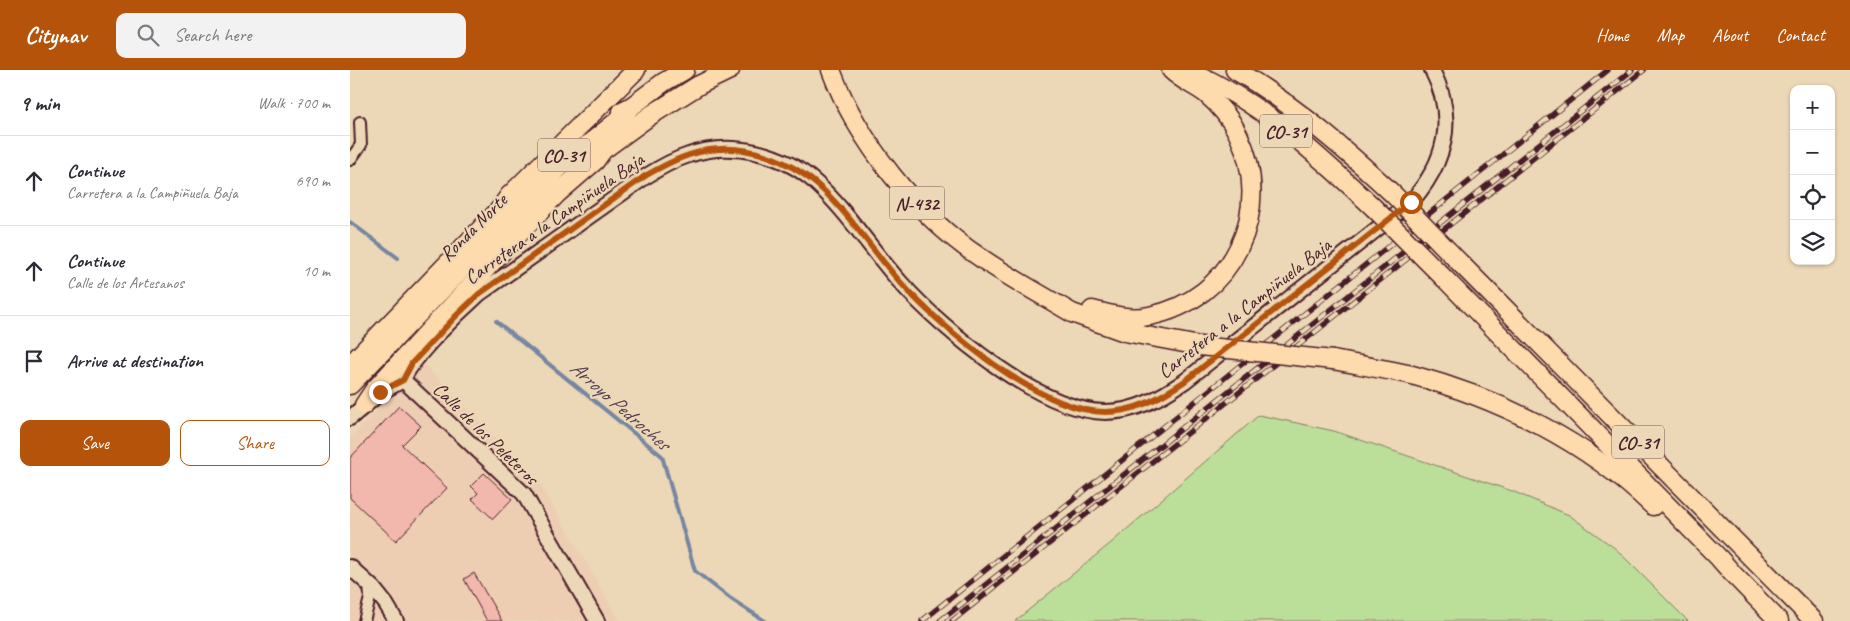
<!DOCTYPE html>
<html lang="en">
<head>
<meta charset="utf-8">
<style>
  :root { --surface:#fff; --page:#f2f2f3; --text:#2b2b33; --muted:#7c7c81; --line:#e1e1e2; --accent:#b45309 }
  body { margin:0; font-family:Caveat,sans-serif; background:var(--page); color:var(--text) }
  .controls { position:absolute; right:15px; top:15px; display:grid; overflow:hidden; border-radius:10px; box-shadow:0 1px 4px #0004 }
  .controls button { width:45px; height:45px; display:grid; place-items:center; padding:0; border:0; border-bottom:1px solid var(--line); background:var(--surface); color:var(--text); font:25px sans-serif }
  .stop { position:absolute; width:15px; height:15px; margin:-11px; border:4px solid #b45309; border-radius:50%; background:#fff }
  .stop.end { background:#b45309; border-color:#fff; box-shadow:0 1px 5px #0008 }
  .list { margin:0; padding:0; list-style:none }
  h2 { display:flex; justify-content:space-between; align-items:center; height:65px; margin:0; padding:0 20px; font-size:21px }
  h2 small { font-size:16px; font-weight:400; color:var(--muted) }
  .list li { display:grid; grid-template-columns:32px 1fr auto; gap:15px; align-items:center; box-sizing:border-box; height:90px; padding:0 20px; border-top:1px solid var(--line) }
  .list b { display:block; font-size:19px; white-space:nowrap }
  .list p { margin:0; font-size:16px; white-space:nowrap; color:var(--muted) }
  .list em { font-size:16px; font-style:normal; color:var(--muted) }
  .actions { display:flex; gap:10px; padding:15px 20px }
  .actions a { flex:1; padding:11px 0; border:1px solid var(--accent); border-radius:10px; text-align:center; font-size:18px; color:var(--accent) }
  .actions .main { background:var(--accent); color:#fff }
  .icon { flex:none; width:28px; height:28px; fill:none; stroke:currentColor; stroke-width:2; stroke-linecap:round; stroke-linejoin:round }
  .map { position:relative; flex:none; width:1500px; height:551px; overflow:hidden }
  header { display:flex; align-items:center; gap:30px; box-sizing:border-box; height:70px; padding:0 25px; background:var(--accent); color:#fff }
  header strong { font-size:24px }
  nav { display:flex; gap:28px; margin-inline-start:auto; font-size:18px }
  .search { width:350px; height:45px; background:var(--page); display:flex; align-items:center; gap:12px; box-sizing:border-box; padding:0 18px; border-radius:10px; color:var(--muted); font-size:19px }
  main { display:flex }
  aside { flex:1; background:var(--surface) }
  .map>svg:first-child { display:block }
  .built { fill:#eeceb3 }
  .green { fill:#bbde99; stroke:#827e62 }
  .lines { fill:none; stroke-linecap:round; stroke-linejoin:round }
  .stream { stroke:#7586a2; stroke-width:4 }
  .building { fill:#f2b7ad; stroke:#4a1f2b }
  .street-casing { stroke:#4a1f2b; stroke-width:14 }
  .secondary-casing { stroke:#4a1f2b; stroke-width:18 }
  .highway-casing { stroke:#4a1f2b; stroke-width:21 }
  .street { stroke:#ecd8b6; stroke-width:10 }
  .secondary { stroke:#ecd8b6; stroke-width:14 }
  .highway { stroke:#fedbac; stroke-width:18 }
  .rail-casing { stroke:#4a1f2b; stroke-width:5.5 }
  .rail { stroke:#ecd8b6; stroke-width:4; stroke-dasharray:11; stroke-linecap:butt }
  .highway-bridge-casing { stroke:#4a1f2b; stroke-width:21; stroke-linecap:butt }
  .highway-bridge { stroke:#fedbac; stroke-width:18 }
  .route { stroke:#b45309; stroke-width:6 }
  .labels { text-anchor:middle; stroke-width:4.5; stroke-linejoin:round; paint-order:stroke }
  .shield { fill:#ecd8b6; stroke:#7b5655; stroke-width:1 }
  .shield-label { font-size:19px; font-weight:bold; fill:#4a1f2b }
  .street-label { font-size:20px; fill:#4a1f2b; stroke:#ecd8b6 }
  .water-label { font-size:21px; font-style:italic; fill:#584153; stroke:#ecd8b6 }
</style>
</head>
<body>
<header>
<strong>Citynav</strong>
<div class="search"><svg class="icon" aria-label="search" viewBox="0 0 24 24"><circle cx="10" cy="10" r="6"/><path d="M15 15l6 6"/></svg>Search here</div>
<nav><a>Home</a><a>Map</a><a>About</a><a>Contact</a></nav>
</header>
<main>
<aside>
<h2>9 min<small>Walk · 700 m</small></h2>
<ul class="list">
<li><svg class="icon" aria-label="ahead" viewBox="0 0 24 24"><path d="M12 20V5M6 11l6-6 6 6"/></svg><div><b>Continue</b><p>Carretera a la Campiñuela Baja</p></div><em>690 m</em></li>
<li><svg class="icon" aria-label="ahead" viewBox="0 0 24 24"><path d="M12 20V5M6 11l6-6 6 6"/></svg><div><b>Continue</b><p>Calle de los Artesanos</p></div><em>10 m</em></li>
<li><svg class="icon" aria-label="arrive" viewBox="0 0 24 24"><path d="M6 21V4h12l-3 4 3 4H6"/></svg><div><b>Arrive at destination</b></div></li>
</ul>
<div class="actions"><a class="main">Save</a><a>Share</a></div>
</aside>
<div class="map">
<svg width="1500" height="551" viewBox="0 0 1500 551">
  <rect width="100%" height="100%" fill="#ecd8b6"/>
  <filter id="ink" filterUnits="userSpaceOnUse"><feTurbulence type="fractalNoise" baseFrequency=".02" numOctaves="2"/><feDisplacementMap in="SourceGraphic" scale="10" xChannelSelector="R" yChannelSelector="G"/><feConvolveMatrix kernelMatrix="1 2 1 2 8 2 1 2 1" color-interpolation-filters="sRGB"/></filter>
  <g filter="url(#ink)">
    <path class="built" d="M73,293L191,415L270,551H0V368Z"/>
    <path class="green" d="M909,345L984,361L1162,421L1219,445L1266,479L1338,551H665L761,473Z"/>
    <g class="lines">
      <g class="stream">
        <path d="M0,152L48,188"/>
        <path d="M146,251L312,386L345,501L381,529L415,551"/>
      </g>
    </g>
    <g class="building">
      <path d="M49,336L71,356L52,375L97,418L46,471L0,428V388Z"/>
      <path d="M134,403L162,429L143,449L122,429L128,423L121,416Z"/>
      <path d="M124,503L152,551H137L114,509Z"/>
    </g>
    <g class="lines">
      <g class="street-casing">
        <g id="street">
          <path d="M0,90L11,75L10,52"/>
          <path d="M14,551L20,528L19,514"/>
        </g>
      </g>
      <g class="secondary-casing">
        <g id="secondary">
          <path d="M53,310C62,287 109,242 129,224L295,107C309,98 323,90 339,85C381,70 433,83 466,113C498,142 522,181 551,213C593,260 690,341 755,342C785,342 810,328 835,311L1061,132C1096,92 1107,49 1082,0"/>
          <path d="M53,310L174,424L247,551"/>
          <path d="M0,348L31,322L53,310"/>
          <path d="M0,497L24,519L36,534L46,551"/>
        </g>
      </g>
      <g class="highway-casing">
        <g id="highway">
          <path d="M481,0C508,72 567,146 631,188C660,208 692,225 722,243L775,262L850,276"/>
          <path d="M837,0C909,30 968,85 1024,138"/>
          <path d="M885,0C943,34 994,78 1043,124"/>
          <path d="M272,41L282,36L314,12L335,0"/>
          <path d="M1111,194L1464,551"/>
          <path d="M1095,209L1369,488L1383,504L1429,551"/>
          <path d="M742,240C761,245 780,250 799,246C883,230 925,140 888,64C881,49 868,34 855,23C844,15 831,10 821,0"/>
          <path d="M983,290C1009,295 1036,299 1062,305C1151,329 1237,372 1303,436"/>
          <path d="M0,295L149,140L159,126L286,0"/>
          <path d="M0,315L210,97L266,52L282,36"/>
          <path d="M14,335L24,320L171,161L208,123L245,91L253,80L301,45L349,15L380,0"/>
        </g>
      </g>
      <use href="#street" class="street"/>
      <use href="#secondary" class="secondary"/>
      <use href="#highway" class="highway"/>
      <g class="rail-casing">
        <g id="rail">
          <path d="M572,551L1258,0"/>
          <path d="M590,551L1282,0"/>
          <path d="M602,551L1294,0"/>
        </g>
      </g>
      <use href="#rail" class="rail"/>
      <g class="highway-bridge-casing">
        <g id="highway-bridge">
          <path d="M1043,124L1111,194"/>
          <path d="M1024,138L1095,209"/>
          <path d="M850,276L983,290"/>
        </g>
      </g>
      <use href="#highway-bridge" class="highway-bridge"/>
    </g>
  </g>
  <g class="lines" filter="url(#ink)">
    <path class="route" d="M30,322L53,310L62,293L106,246L129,224L295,106C309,98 323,90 339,85C391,67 446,90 482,129C507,155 527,186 551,213C593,260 690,341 755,342C785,342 810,328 835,311L1061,132"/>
  </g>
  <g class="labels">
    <g class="shield">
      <rect x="910" y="44.5" width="52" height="33" rx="4"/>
      <rect x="188" y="68.5" width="52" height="33" rx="4"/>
      <rect x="539.5" y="116.5" width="55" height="33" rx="4"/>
      <rect x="1262" y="355.5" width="52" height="33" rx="4"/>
    </g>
    <g class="shield-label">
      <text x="936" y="68">CO-31</text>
      <text x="214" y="92">CO-31</text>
      <text x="567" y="140">N-432</text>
      <text x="1288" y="379">CO-31</text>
    </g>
    <g class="street-label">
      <text transform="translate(204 148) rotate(-35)" y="7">Carretera a la Campiñuela Baja</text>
      <text transform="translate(123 157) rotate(-45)" y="7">Ronda Norte</text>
      <text transform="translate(894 238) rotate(-38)" y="7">Carretera a la Campiñuela Baja</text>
      <text transform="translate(136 363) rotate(44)" y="7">Calle de los Peleteros</text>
    </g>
    <g class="water-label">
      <text transform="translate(270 335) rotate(41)" y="7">Arroyo Pedroches</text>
    </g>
  </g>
</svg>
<div class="controls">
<button>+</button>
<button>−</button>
<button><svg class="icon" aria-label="locate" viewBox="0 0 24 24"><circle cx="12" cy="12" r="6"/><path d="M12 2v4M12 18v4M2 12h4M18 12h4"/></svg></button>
<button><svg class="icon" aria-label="layers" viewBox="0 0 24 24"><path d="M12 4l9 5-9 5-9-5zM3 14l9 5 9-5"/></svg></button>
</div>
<div class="stop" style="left:1061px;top:132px"></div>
<div class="stop end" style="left:30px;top:322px"></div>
</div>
</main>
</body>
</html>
